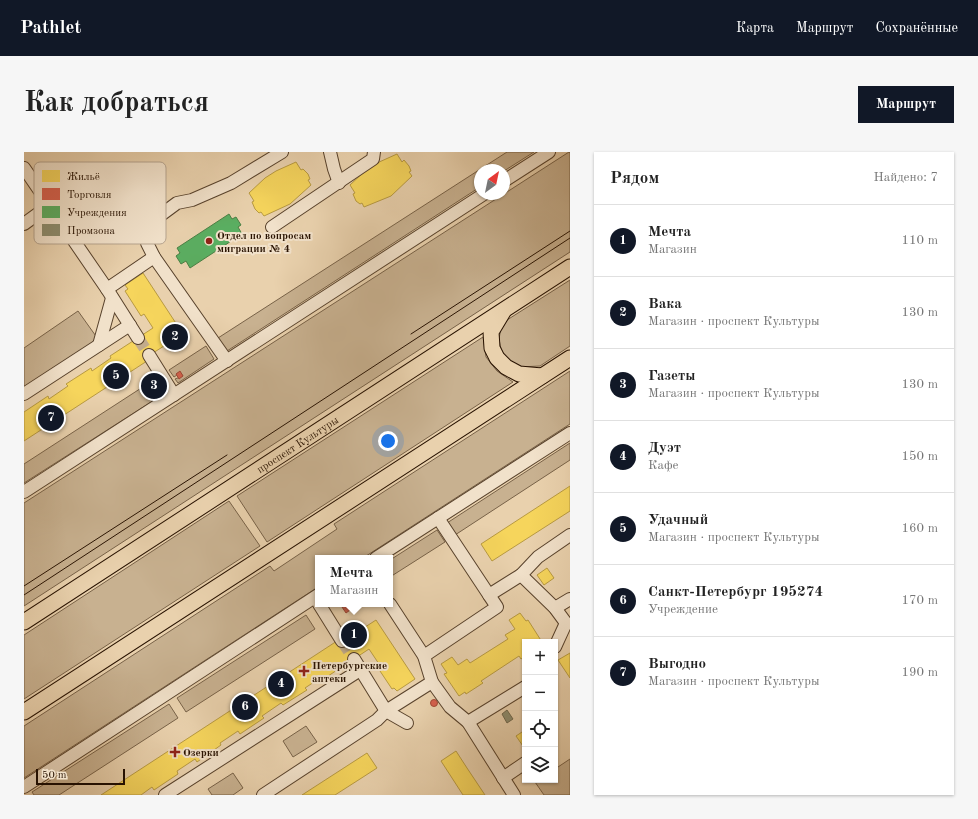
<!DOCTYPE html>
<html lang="ru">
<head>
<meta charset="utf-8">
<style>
  :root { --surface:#fff; --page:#f6f6f6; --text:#222; --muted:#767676; --line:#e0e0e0; --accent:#111827 }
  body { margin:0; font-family:"Old Standard TT",serif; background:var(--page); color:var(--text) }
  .controls { position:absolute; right:12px; bottom:12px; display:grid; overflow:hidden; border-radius:0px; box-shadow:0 1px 3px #0004 }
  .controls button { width:36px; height:36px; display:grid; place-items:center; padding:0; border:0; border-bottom:1px solid var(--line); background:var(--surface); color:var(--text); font:20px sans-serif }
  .compass { position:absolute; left:450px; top:12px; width:36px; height:36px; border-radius:50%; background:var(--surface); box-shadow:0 1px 3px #0004; rotate:33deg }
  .scale { position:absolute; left:12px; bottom:10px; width:89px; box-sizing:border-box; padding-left:4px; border:2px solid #281201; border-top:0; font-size:11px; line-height:14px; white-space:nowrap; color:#281201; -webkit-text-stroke:3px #f1e1ca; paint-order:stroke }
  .you { position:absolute; left:364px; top:289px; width:14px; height:14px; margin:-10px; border:3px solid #fff; border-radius:50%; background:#1a73e8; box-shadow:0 0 0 6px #1a73e833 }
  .badge { display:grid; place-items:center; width:26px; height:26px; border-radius:50%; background:var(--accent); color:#fff; font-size:13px; font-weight:700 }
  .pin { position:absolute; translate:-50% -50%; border:2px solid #fff; box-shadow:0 1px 4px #0006 }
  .popup { position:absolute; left:291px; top:403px; width:78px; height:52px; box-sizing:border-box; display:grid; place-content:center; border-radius:0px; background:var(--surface); filter:drop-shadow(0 1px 3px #0005); font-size:13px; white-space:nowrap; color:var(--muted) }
  .popup b { font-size:15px; color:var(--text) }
  .popup::after { content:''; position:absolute; left:50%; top:100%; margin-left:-8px; border:8px solid transparent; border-top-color:var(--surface) }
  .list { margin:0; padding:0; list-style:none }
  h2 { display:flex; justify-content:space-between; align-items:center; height:52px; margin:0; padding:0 16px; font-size:17px }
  h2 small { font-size:13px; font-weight:400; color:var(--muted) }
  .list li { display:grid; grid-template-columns:26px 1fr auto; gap:12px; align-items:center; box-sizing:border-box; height:72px; padding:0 16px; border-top:1px solid var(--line) }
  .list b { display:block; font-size:15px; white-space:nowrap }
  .list p { margin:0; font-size:13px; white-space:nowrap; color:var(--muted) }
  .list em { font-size:13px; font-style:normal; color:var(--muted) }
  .icon { flex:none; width:22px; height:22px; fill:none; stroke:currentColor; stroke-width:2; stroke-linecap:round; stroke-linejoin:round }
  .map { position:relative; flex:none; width:546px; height:643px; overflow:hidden; border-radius:0px }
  header { display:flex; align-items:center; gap:24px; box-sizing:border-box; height:56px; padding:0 20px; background:var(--accent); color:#fff }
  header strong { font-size:19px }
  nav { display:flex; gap:22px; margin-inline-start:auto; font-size:14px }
  .intro { display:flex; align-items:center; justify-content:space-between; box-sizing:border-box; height:96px; padding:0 24px }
  h1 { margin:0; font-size:28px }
  .button { padding:10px 18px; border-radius:0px; background:var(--accent); color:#fff; font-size:14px; font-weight:700 }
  main { display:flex; gap:24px; padding:0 24px }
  aside { flex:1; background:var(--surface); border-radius:0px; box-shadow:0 1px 3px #0004 }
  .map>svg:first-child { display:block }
  .green { fill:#c8b190; stroke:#786248 }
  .homes { fill:#f6d55c; stroke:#b89a41 }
  .shops { fill:#d6604d; stroke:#a24936 }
  .public { fill:#5aae61; stroke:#4b7f44 }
  .industry { fill:#8c8c6e; stroke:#6e674d }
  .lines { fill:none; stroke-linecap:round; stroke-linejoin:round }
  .minor-tunnel { stroke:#c2ab8b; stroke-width:12; stroke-dasharray:12 6; stroke-linecap:butt }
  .minor-casing { stroke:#58422c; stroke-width:14 }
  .major-casing { stroke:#281201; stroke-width:17 }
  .minor { stroke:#f1e1ca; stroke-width:12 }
  .major { stroke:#e9d1ad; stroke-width:15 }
  .tram { stroke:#281201; stroke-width:1 }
  .poi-dot { fill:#8f2418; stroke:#f1e1ca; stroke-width:1.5 }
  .labels { text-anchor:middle; stroke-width:4; stroke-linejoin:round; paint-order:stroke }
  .poi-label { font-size:11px; font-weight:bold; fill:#281201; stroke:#f1e1ca; text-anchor:start }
  .street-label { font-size:11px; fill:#281201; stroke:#f1e1ca }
  .key { fill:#f1e1ca; stroke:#b5a38e; stroke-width:1 }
  .key-label { font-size:11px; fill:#281201 }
</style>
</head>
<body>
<header>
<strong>Pathlet</strong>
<nav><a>Карта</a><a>Маршрут</a><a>Сохранённые</a></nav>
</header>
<div class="intro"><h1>Как добраться</h1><a class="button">Маршрут</a></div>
<main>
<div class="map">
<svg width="546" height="643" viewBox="0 0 546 643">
  <rect width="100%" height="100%" fill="#e9d1ad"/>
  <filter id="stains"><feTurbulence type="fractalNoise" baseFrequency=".005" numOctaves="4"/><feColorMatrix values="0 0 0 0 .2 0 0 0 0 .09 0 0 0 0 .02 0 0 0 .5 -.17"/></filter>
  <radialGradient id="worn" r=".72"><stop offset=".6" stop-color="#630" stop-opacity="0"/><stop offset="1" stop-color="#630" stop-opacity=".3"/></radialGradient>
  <g class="green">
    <path d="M483,0H510L480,19V18H456V35L203,199L194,186Z"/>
    <path d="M545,0L546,1V100L0,454V351Z"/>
    <path d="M546,128V194L516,214L496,215L484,210L477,197L475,187L477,176L483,168Z"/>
    <path d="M54,159L74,187L0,235V196Z"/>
    <path d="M459,185L462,205L473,219L489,230L243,390L213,344Z"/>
    <path d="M182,194L190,207L154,231L151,227L159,224L156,220L152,222L153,223L150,225L145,218Z"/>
    <path d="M546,219V272L339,406H294V435L0,626V574L246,414L250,419L313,377L310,372Z"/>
    <path d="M125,231L135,245L0,331V312Z"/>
    <path d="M546,291V308L431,383L423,371Z"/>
    <path d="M205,349L236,394L0,547V483Z"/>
    <path d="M413,378L421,390L366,425V408Z"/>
    <path d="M282,463L291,477L162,560L153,546Z"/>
    <path d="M145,552L154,566L35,643H10L8,640Z"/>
    <path d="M282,574L293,590L269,605L259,589Z"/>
    <path d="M546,607V643H520L511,630L514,628H531V617Z"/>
    <path d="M209,621L219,636L209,643H188L184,637Z"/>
  </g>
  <g class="homes">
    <path d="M373,2L378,10L380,8L385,14L387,19L385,20L388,24L367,44L340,55L338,51L336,52L332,49L329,42L331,41L326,33L342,18L353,11Z"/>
    <path d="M272,10L277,18L279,17L284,22L286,27L284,28L287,33L266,52L240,64L237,60L235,61L231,57L228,50L230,49L225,41L241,26L252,19Z"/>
    <path d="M119,121L159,182L121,206L123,209L0,289V260L24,244L25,247L44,234L42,232L67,216L68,219L87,206L86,204L129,176L120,162L117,164L101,139L104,137L101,133Z"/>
    <path d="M546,334V359L468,409L457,392Z"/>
    <path d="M523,416L530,426L520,433L513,423Z"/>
    <path d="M496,461L502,469L504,468L518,490H501V504L497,507L495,504L457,529L459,531L442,542L441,540L435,544L420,522L423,521L417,512L428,505L434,513L443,507L446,511L484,487L481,483L491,477L485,468Z"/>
    <path d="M352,468L391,527L373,539L370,536L368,537L352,513L355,512L345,497L301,526L299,524L281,536L283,538L259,553L257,551L238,564L240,566L216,582L214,579L196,591L197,593L173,610L171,607L153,619L154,622L130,638L128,635L117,643H77L313,489L315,492Z"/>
    <path d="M546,501V526L534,508Z"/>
    <path d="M501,578V597L492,584Z"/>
    <path d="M432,599L443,616L461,643H439L417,609Z"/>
    <path d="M343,601L353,616L336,627L311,643H278Z"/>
  </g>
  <g class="shops">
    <path d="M156,219L159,224L155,227L152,222Z"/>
    <path d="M322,452H333V453L322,461L318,455Z"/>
    <circle cx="410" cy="551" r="3.5"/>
  </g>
  <path class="public" d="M205,62L208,67L212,65L217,73L214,75L218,82L166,116L162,109L157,112L152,104L156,101L153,96Z"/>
  <path class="industry" d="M483,558L489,567L483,571L478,562Z"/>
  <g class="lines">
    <g class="minor-tunnel">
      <path d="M114,186L125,203"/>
      <path d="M318,489L330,507"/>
    </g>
    <g class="minor-casing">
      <g id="minor">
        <path d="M306,0L310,17L315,31"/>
        <path d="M0,16L83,137L114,186"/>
        <path d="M480,29L525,0"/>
        <path d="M0,72L26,53"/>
        <path d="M248,75L349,7L350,0"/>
        <path d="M83,137L130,105"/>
        <path d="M75,193L88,146"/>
        <path d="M125,203L150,243"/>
        <path d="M203,209L130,105L123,91L125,79L130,68L153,51L168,48L207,31L258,0"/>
        <path d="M0,242L106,173"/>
        <path d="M0,340L460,42"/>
        <path d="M414,366L465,443L497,423L514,405L546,383"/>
        <path d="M352,406L546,281"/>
        <path d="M497,423L531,456L542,471L531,495"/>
        <path d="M295,452L318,489"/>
        <path d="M366,452L400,504L408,530L426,555L444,570L490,643"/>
        <path d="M531,456L546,447"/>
        <path d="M400,504L473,455L465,443"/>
        <path d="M330,507L362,559L383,571"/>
        <path d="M444,570L501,535"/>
        <path d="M479,626L501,611"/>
        <path d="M0,635L294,443"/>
        <path d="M141,643L336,518"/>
        <path d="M239,643L353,568L362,559L408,530"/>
      </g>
    </g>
    <g class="major-casing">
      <g id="major">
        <path d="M479,160L467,180L468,196L473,206L482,215L495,222L518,224"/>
        <path id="s1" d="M0,470L546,115"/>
        <path d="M0,560L546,206"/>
      </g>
    </g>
    <use href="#minor" class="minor"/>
    <use href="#major" class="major"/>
    <g class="tram">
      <path d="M387,182L546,79"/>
      <path d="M0,434L203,303"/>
      <path d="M0,443L546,86"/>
    </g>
  </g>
  <g class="poi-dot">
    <circle cx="185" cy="89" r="4"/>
    <path d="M278 513h4v4h4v4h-4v4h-4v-4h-4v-4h4z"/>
    <path d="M149 594h4v4h4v4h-4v4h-4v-4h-4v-4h4z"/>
  </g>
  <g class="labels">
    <g class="poi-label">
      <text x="193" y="87">Отдел по вопросам<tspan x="193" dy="13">миграции № 4</tspan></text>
      <text x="288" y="517">Петербургские<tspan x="288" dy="13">аптеки</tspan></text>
      <text x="159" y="604">Озерки</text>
    </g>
    <g class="street-label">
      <text dy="4" stroke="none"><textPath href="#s1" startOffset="326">проспект Культуры</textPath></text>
    </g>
  </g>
  <rect x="10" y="10" width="132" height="82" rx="6" class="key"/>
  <rect x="18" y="18" width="18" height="12" fill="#f6d55c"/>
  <rect x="18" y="36" width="18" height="12" fill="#d6604d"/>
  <rect x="18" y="54" width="18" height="12" fill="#5aae61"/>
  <rect x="18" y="72" width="18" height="12" fill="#8c8c6e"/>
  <g class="key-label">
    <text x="43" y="28">Жильё</text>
    <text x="43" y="46">Торговля</text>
    <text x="43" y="64">Учреждения</text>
    <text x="43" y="82">Промзона</text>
  </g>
  <rect width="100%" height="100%" filter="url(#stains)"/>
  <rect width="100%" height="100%" fill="url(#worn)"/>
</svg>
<div class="controls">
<button>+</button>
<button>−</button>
<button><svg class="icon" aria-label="locate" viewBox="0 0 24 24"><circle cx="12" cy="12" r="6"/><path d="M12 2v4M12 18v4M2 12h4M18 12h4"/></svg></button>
<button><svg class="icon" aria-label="layers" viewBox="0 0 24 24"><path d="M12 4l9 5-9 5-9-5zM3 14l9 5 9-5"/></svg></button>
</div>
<svg class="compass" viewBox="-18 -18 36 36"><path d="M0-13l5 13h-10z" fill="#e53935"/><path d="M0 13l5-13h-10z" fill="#767676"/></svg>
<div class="scale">50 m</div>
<div class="you"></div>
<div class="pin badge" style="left:330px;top:483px">1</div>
<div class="popup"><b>Мечта</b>Магазин</div>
<div class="pin badge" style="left:151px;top:185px">2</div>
<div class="pin badge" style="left:130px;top:234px">3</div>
<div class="pin badge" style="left:257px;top:532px">4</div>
<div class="pin badge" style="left:92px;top:224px">5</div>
<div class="pin badge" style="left:221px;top:555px">6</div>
<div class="pin badge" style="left:27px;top:266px">7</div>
</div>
<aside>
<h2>Рядом<small>Найдено: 7</small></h2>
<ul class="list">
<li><span class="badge">1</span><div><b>Мечта</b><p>Магазин</p></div><em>110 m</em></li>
<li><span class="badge">2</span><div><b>Вака</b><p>Магазин · проспект Культуры</p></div><em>130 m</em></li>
<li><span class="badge">3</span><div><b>Газеты</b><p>Магазин · проспект Культуры</p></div><em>130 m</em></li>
<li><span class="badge">4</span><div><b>Дуэт</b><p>Кафе</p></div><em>150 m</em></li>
<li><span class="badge">5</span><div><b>Удачный</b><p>Магазин · проспект Культуры</p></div><em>160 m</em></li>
<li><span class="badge">6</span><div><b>Санкт-Петербург 195274</b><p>Учреждение</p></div><em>170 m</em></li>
<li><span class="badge">7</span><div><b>Выгодно</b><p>Магазин · проспект Культуры</p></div><em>190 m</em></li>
</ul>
</aside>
</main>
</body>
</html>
